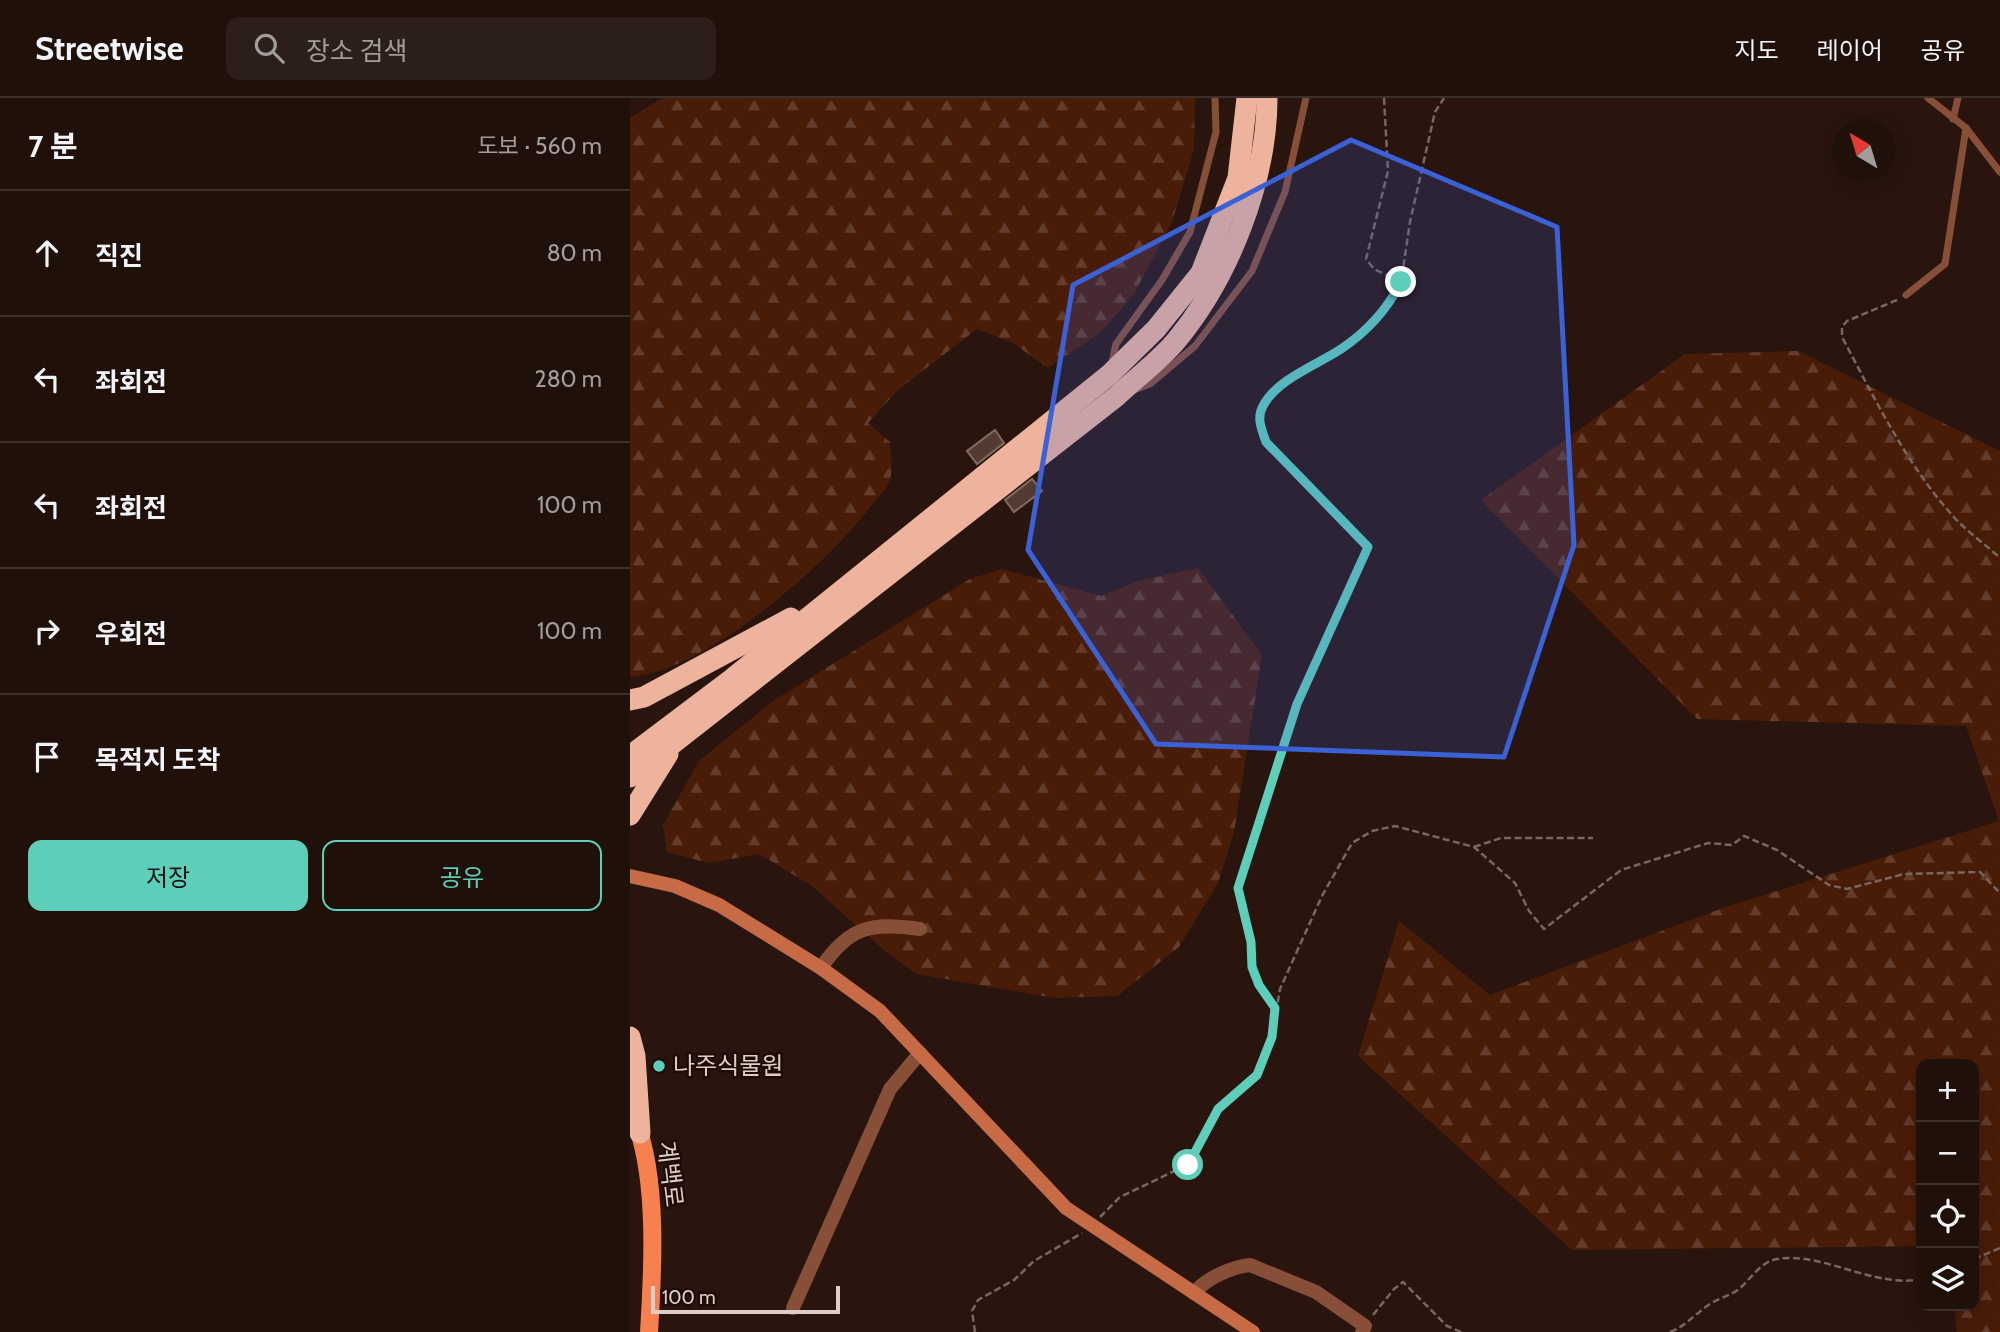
<!DOCTYPE html>
<html lang="ko">
<head>
<meta charset="utf-8">
<style>
  :root { --surface:#1f100a; --page:#2c1e18; --text:#f1f3f6; --muted:#a19d9c; --line:#3c302b; --accent:#5dceb9 }
  body { margin:0; font-family:Cabin,"Noto Sans KR",sans-serif; background:var(--page); color:var(--text) }
  .controls { position:absolute; right:21px; bottom:21px; display:grid; overflow:hidden; border-radius:14px; box-shadow:0 4px 18px #0003 }
  .controls button { width:63px; height:63px; display:grid; place-items:center; padding:0; border:0; border-bottom:2px solid var(--line); background:var(--surface); color:var(--text); font:35px sans-serif }
  .compass { position:absolute; left:1202px; top:21px; width:63px; height:63px; border-radius:50%; background:var(--surface); box-shadow:0 4px 18px #0003; rotate:322deg }
  .scale { position:absolute; left:21px; bottom:18px; width:189px; box-sizing:border-box; padding-left:7px; border:4px solid #ddcec9; border-top:0; font-size:19px; line-height:24px; white-space:nowrap; color:#ddcec9; -webkit-text-stroke:5px #1f0c06; paint-order:stroke }
  .stop { position:absolute; width:21px; height:21px; margin:-16px; border:5px solid #5dceb9; border-radius:50%; background:#fff }
  .stop.end { background:#5dceb9; border-color:#fff; box-shadow:0 2px 7px #0008 }
  .list { margin:0; padding:0; list-style:none }
  h2 { display:flex; justify-content:space-between; align-items:center; height:91px; margin:0; padding:0 28px; font-size:30px }
  h2 small { font-size:23px; font-weight:400; color:var(--muted) }
  .list li { display:grid; grid-template-columns:46px 1fr auto; gap:21px; align-items:center; box-sizing:border-box; height:126px; padding:0 28px; border-top:2px solid var(--line) }
  .list b { display:block; font-size:26px; white-space:nowrap }
  .list em { font-size:23px; font-style:normal; color:var(--muted) }
  .actions { display:flex; gap:14px; padding:21px 28px }
  .actions a { flex:1; padding:16px 0; border:2px solid var(--accent); border-radius:14px; text-align:center; font-size:24px; color:var(--accent) }
  .actions .main { background:var(--accent); color:#111 }
  .icon { flex:none; width:38px; height:38px; fill:none; stroke:currentColor; stroke-width:2; stroke-linecap:round; stroke-linejoin:round }
  .map { position:relative; flex:none; width:1370px; height:1234px; overflow:hidden }
  header { display:flex; align-items:center; gap:42px; box-sizing:border-box; height:98px; padding:0 35px; background:var(--surface); border-bottom:2px solid var(--line) }
  header strong { font-size:33px }
  nav { display:flex; gap:38px; margin-inline-start:auto; font-size:24px }
  .search { width:490px; height:63px; background:var(--page); display:flex; align-items:center; gap:18px; box-sizing:border-box; padding:0 24px; border-radius:14px; color:var(--muted); font-size:26px }
  main { display:flex }
  aside { flex:1; background:var(--surface) }
  .map>svg:first-child { display:block }
  .forest { fill:url(#forest-firs) }
  .building { fill:#523b32; stroke:#836a60; stroke-width:2 }
  .lines { fill:none; stroke-linecap:round; stroke-linejoin:round }
  .path { stroke:#796761; stroke-width:2.5; stroke-dasharray:7 3.5; stroke-linecap:butt }
  .lane { stroke:#884f38; stroke-width:7 }
  .street { stroke:#884f38; stroke-width:14 }
  .secondary { stroke:#c66b46; stroke-width:14 }
  .primary { stroke:#f7804f; stroke-width:18 }
  .highway { stroke:#edb39c; stroke-width:21 }
  .route { stroke:#5dceb9; stroke-width:9 }
  .marked { fill:#3a61d6; fill-opacity:0.2; stroke:#3a61d6; stroke-width:5; stroke-linejoin:round }
  .poi-dot { fill:#5dceb9; stroke:#1f0c06; stroke-width:2.5 }
  .labels { text-anchor:middle; stroke-width:5; stroke-linejoin:round; paint-order:stroke }
  .poi-label { font-size:24px; fill:#ddcec9; stroke:#1f0c06; text-anchor:start }
  .street-label { font-size:24px; fill:#ddcec9; stroke:#1f0c06 }
</style>
</head>
<body>
<header>
<strong>Streetwise</strong>
<div class="search"><svg class="icon" aria-label="search" viewBox="0 0 24 24"><circle cx="10" cy="10" r="6"/><path d="M15 15l6 6"/></svg>장소 검색</div>
<nav><a>지도</a><a>레이어</a><a>공유</a></nav>
</header>
<main>
<aside>
<h2>7 분<small>도보 · 560 m</small></h2>
<ul class="list">
<li><svg class="icon" aria-label="ahead" viewBox="0 0 24 24"><path d="M12 20V5M6 11l6-6 6 6"/></svg><div><b>직진</b></div><em>80 m</em></li>
<li><svg class="icon" aria-label="left" viewBox="0 0 24 24"><path d="M17 20v-9H6M10 6l-5 5 5 5"/></svg><div><b>좌회전</b></div><em>280 m</em></li>
<li><svg class="icon" aria-label="left" viewBox="0 0 24 24"><path d="M17 20v-9H6M10 6l-5 5 5 5"/></svg><div><b>좌회전</b></div><em>100 m</em></li>
<li><svg class="icon" aria-label="right" viewBox="0 0 24 24"><path d="M7 20v-9h11M14 6l5 5-5 5"/></svg><div><b>우회전</b></div><em>100 m</em></li>
<li><svg class="icon" aria-label="arrive" viewBox="0 0 24 24"><path d="M6 21V4h12l-3 4 3 4H6"/></svg><div><b>목적지 도착</b></div></li>
</ul>
<div class="actions"><a class="main">저장</a><a>공유</a></div>
</aside>
<div class="map">
<svg width="1370" height="1234" viewBox="0 0 1370 1234">
  <defs>
    <pattern id="forest-firs" width="22" height="20" patternUnits="userSpaceOnUse" patternTransform="scale(1.75)"><rect width="22" height="20" fill="#491c08"/><path d="M5 1l3.5 6h-7zM16 11l3.5 6h-7z" fill="#633c2b"/></pattern>
  </defs>
  <rect width="100%" height="100%" fill="#29150e"/>
  <g class="forest">
    <path d="M33,0H565L564,51L542,124L504,196L471,234L418,270L383,245L347,231L269,291L238,325L260,344C260,355 263,371 260,382C258,390 247,400 241,408C195,468 77,573 0,579V20Z"/>
    <path d="M1168,253L1370,353V1234H1327L1324,1208H1344V966H1291V1148L942,1152L728,958L769,823L860,897L1093,810L1369,723L1336,628L1067,621L851,402L1055,256Z"/>
    <path d="M568,470L632,557L604,734L588,785L549,849L487,898L424,900L287,876L256,854L182,788L129,756L79,765L37,754L33,727L69,663L143,603L340,481L372,471L471,498L508,483Z"/>
  </g>
  <g class="building">
    <path d="M365,332L374,345L347,366L337,353Z"/>
    <path d="M402,381L412,393L384,414L375,402Z"/>
  </g>
  <g class="lines">
    <g class="path">
      <path d="M754,0L758,73L736,161L744,171L771,184"/>
      <path d="M1267,202L1217,223L1212,229V239C1245,301 1275,364 1322,417C1336,433 1355,446 1370,460"/>
      <path d="M844,749L871,740H963"/>
      <path d="M645,910L629,887L622,869L621,844L608,790L667,606L738,449L636,344L629,323L633,308L648,292L735,233L759,209L771,184L780,124L805,14L814,0"/>
      <path d="M470,1119L490,1099L557,1067L588,1011L627,977L642,939L650,891L692,798L722,745L742,733L765,728L844,749L885,785L899,813L914,831L991,772L1078,745L1102,747L1114,738L1147,752L1199,787L1217,791L1274,776L1350,774L1370,795"/>
      <path d="M1344,1161L1370,1150"/>
      <path d="M743,1217L764,1191L773,1184L817,1228L831,1234"/>
      <path d="M345,1234L342,1213L348,1202L384,1182L404,1163L452,1135"/>
      <path d="M1040,1234C1056,1228 1066,1215 1080,1206C1089,1200 1100,1198 1109,1191C1121,1181 1130,1164 1147,1161C1191,1153 1246,1191 1291,1181"/>
    </g>
    <g class="lane">
      <path d="M1298,0L1336,30L1370,74"/>
      <path d="M1323,21L1328,0"/>
      <path d="M1276,197L1315,166L1336,30"/>
      <path d="M482,264L486,246L532,182L560,134L586,34L585,0"/>
      <path d="M504,292L520,286L565,248L622,173L655,94L676,0"/>
    </g>
    <g class="street">
      <path d="M191,870C219,828 242,824 290,831"/>
      <path d="M564,1195C576,1180 602,1169 620,1167L686,1194L735,1228L732,1234"/>
      <path d="M163,1210L260,991L290,955"/>
    </g>
    <path class="secondary" d="M0,778L45,788L89,807L191,870L250,913L436,1110L623,1234"/>
    <path class="primary" d="M5,1022C28,1081 23,1171 19,1234"/>
    <g class="highway">
      <path d="M0,602L14,599L161,520"/>
      <path d="M0,658L103,580L479,277L526,231L571,175L608,80L617,0"/>
      <path d="M0,679L487,298C506,280 529,263 546,243C599,179 637,83 637,0"/>
      <path d="M0,717L38,656"/>
      <path d="M0,939L5,958L10,1035"/>
    </g>
  </g>
  <g class="lines">
    <path class="route" d="M558,1067L588,1011L627,977L642,939L645,910L629,887L622,869L621,844L608,790L667,606L738,449L636,344C632,332 626,320 633,308C647,281 687,267 711,251C738,233 757,212 771,184"/>
  </g>
  <path class="marked" d="M721,42L927,129L944,447L874,659L526,646L398,452L443,187Z"/>
  <circle class="poi-dot" cx="29" cy="968" r="7"/>
  <g class="labels">
    <g class="poi-label">
      <text x="43" y="976">나주식물원</text>
    </g>
    <g class="street-label">
      <text transform="translate(40 1076) rotate(83)" y="8">계백로</text>
    </g>
  </g>
</svg>
<div class="controls">
<button>+</button>
<button>−</button>
<button><svg class="icon" aria-label="locate" viewBox="0 0 24 24"><circle cx="12" cy="12" r="6"/><path d="M12 2v4M12 18v4M2 12h4M18 12h4"/></svg></button>
<button><svg class="icon" aria-label="layers" viewBox="0 0 24 24"><path d="M12 4l9 5-9 5-9-5zM3 14l9 5 9-5"/></svg></button>
</div>
<svg class="compass" viewBox="-18 -18 36 36"><path d="M0-13l5 13h-10z" fill="#e53935"/><path d="M0 13l5-13h-10z" fill="#a19d9c"/></svg>
<div class="scale">100 m</div>
<div class="stop" style="left:558px;top:1067px"></div>
<div class="stop end" style="left:771px;top:184px"></div>
</div>
</main>
</body>
</html>
